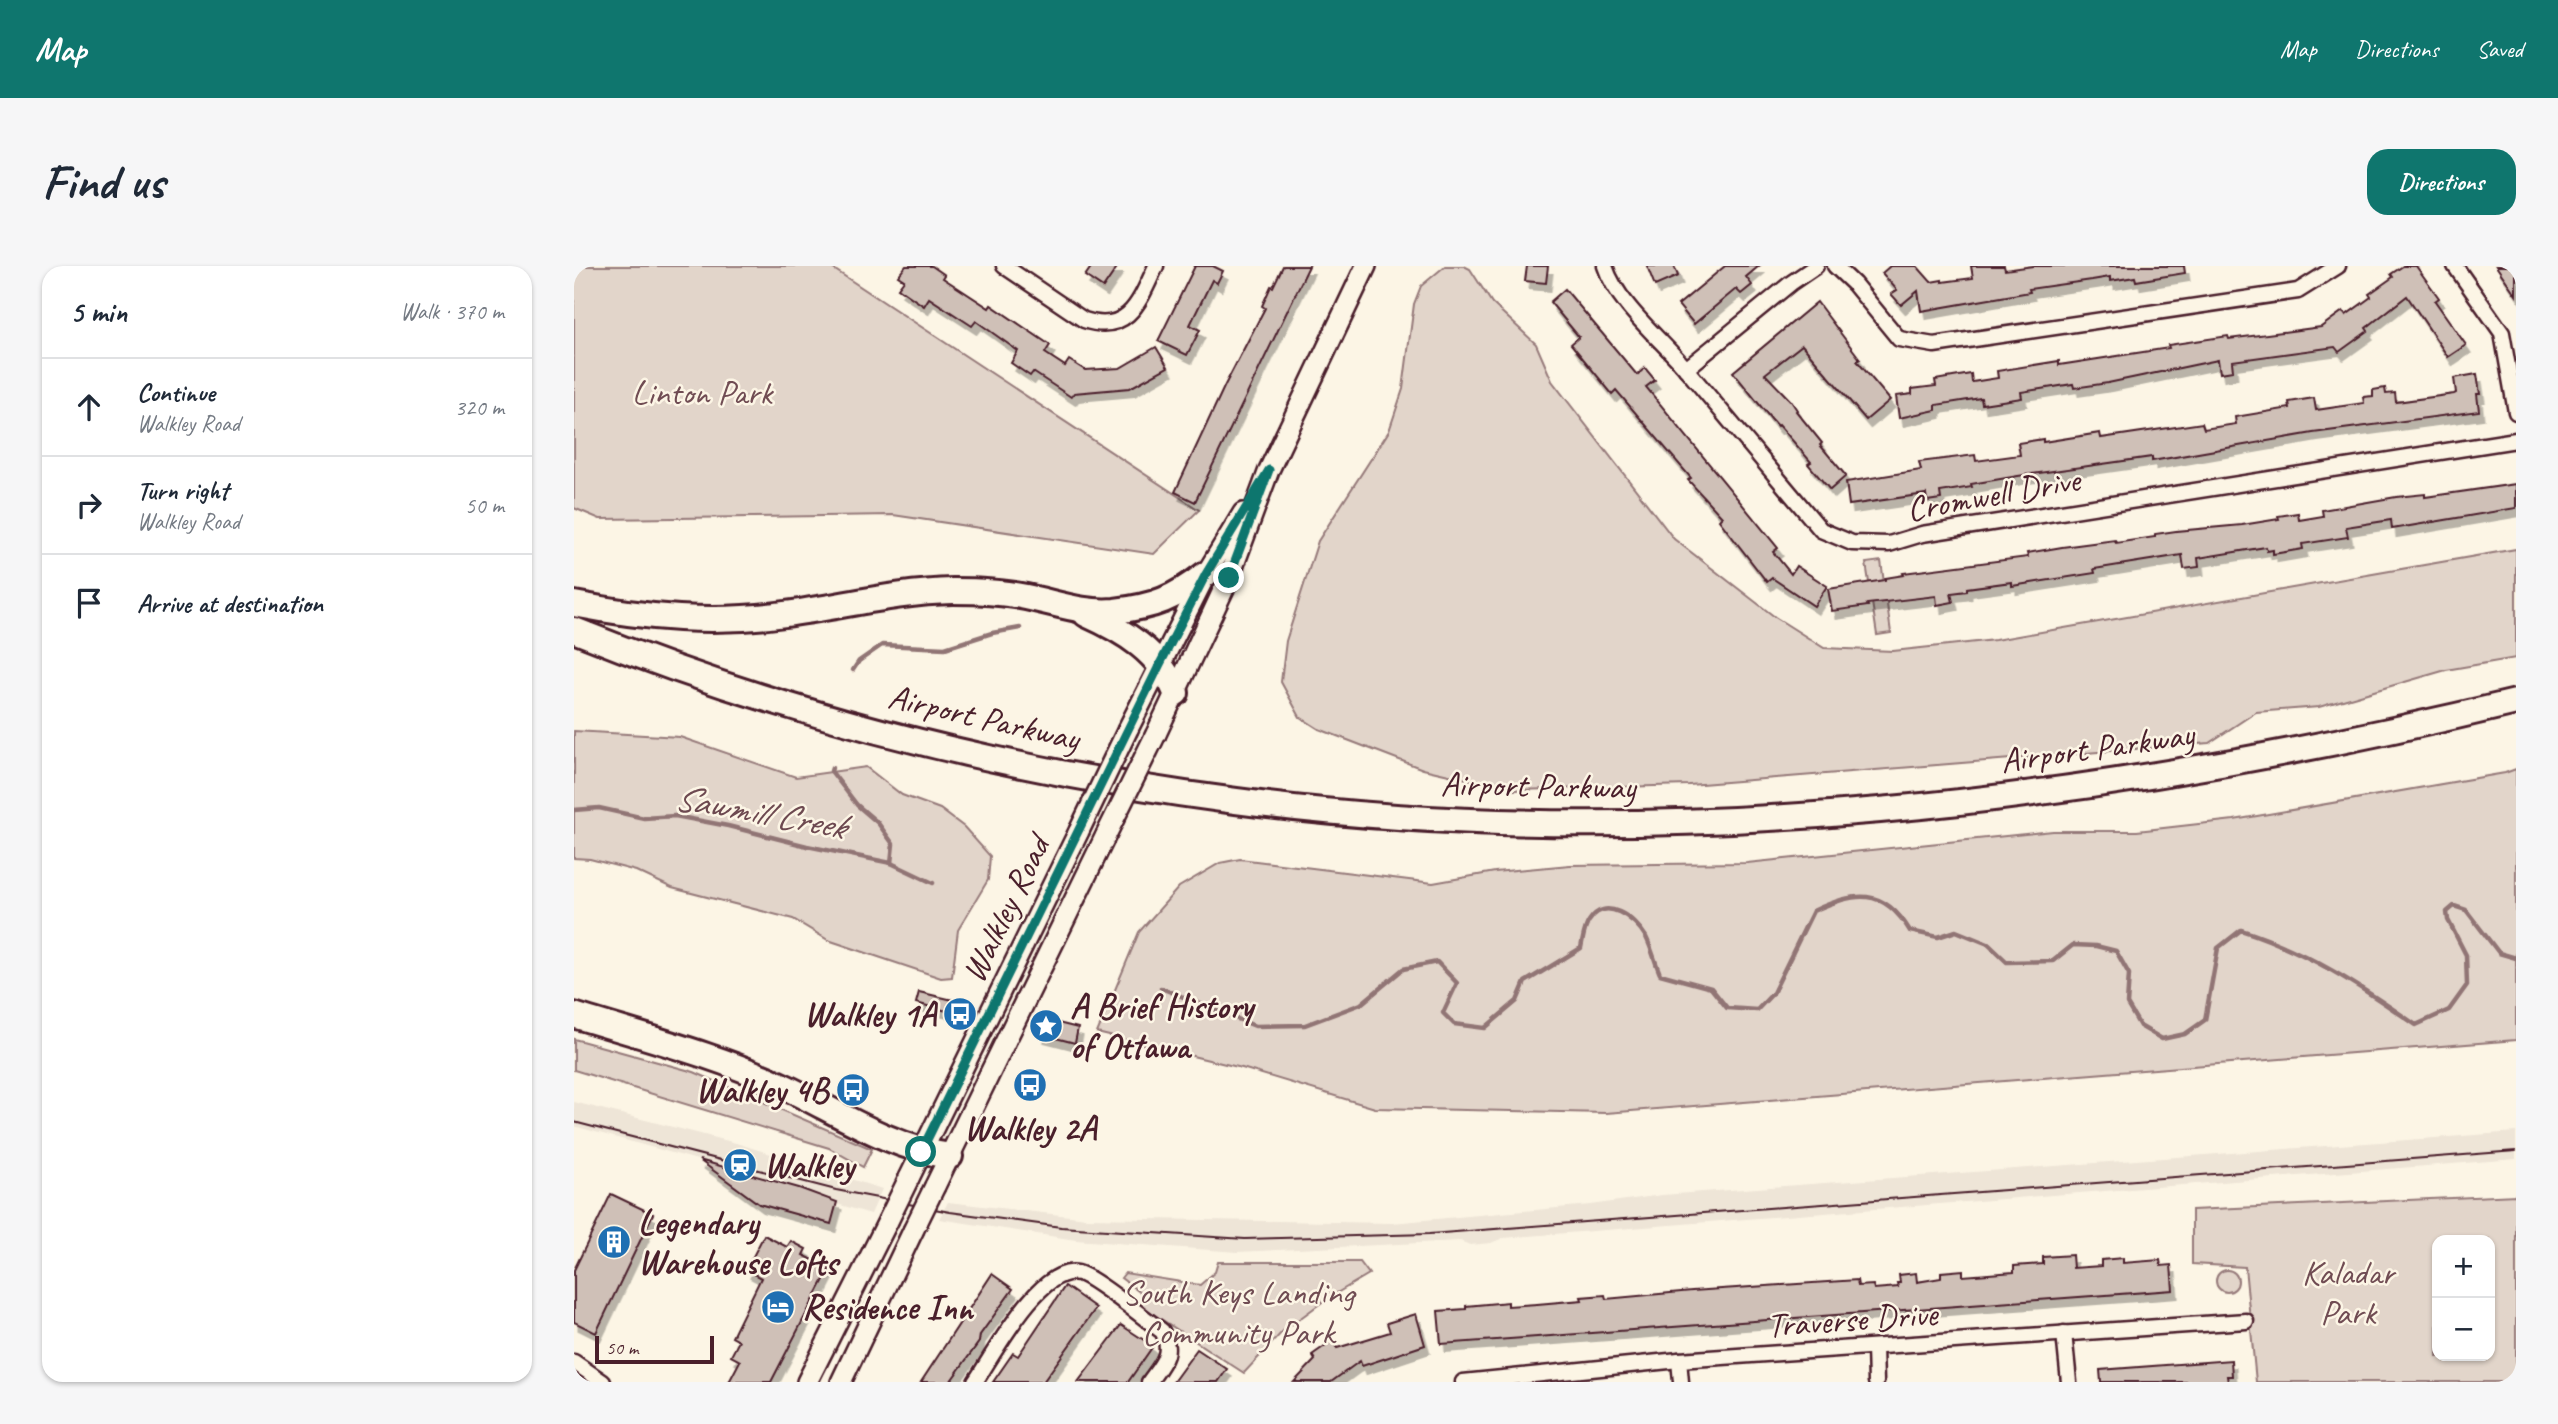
<!DOCTYPE html>
<html lang="en">
<head>
<meta charset="utf-8">
<style>
  :root { --surface:#fff; --page:#f6f6f7; --text:#1f2937; --muted:#747a83; --line:#e0e1e3; --accent:#0f766e }
  body { margin:0; font-family:Caveat,sans-serif; background:var(--page); color:var(--text) }
  .controls { position:absolute; right:21px; bottom:21px; display:grid; overflow:hidden; border-radius:14px; box-shadow:0 2px 5px #0004 }
  .controls button { width:63px; height:63px; display:grid; place-items:center; padding:0; border:0; border-bottom:2px solid var(--line); background:var(--surface); color:var(--text); font:35px sans-serif }
  .scale { position:absolute; left:21px; bottom:18px; width:119px; box-sizing:border-box; padding-left:7px; border:4px solid #4a1f2b; border-top:0; font-size:19px; line-height:24px; white-space:nowrap; color:#4a1f2b; -webkit-text-stroke:5px #fcf5e5; paint-order:stroke }
  .stop { position:absolute; width:21px; height:21px; margin:-16px; border:5px solid #0f766e; border-radius:50%; background:#fff }
  .stop.end { background:#0f766e; border-color:#fff; box-shadow:0 2px 7px #0008 }
  .list { margin:0; padding:0; list-style:none }
  h2 { display:flex; justify-content:space-between; align-items:center; height:91px; margin:0; padding:0 28px; font-size:30px }
  h2 small { font-size:23px; font-weight:400; color:var(--muted) }
  .list li { display:grid; grid-template-columns:46px 1fr auto; gap:21px; align-items:center; box-sizing:border-box; height:98px; padding:0 28px; border-top:2px solid var(--line) }
  .list b { display:block; font-size:26px; white-space:nowrap }
  .list p { margin:0; font-size:23px; white-space:nowrap; color:var(--muted) }
  .list em { font-size:23px; font-style:normal; color:var(--muted) }
  .icon { flex:none; width:38px; height:38px; fill:none; stroke:currentColor; stroke-width:2; stroke-linecap:round; stroke-linejoin:round }
  .map { position:relative; flex:none; width:1942px; height:1116px; overflow:hidden; border-radius:21px }
  header { display:flex; align-items:center; gap:42px; box-sizing:border-box; height:98px; padding:0 35px; background:var(--accent); color:#fff }
  header strong { font-size:33px }
  nav { display:flex; gap:38px; margin-inline-start:auto; font-size:24px }
  .intro { display:flex; align-items:center; justify-content:space-between; box-sizing:border-box; height:168px; padding:0 42px }
  h1 { margin:0; font-size:49px }
  .button { padding:18px 32px; border-radius:21px; background:var(--accent); color:#fff; font-size:24px; font-weight:700 }
  main { display:flex; gap:42px; padding:0 42px }
  aside { flex:1; background:var(--surface); border-radius:21px; box-shadow:0 2px 5px #0004 }
  .map>svg:first-child { display:block }
  .built { fill:#eee5d7 }
  .green { fill:#e2d5ca; stroke:#967a7a; stroke-width:2; fill-rule:evenodd }
  .lines { fill:none; stroke-linecap:round; stroke-linejoin:round }
  .stream { stroke:#917474; stroke-width:4.5 }
  .building { fill:#cfc0b7; stroke:#4a1f2b; stroke-width:2; filter:url(#shadow) }
  .street-casing { stroke:#4a1f2b; stroke-width:19 }
  .secondary-casing { stroke:#4a1f2b; stroke-width:24 }
  .highway-casing { stroke:#4a1f2b; stroke-width:30 }
  .street { stroke:#fcf5e5; stroke-width:14 }
  .secondary { stroke:#fcf5e5; stroke-width:19 }
  .highway { stroke:#fcf5e5; stroke-width:24 }
  .tram { stroke:#4a1f2b; stroke-width:2 }
  .secondary-bridge-casing { stroke:#4a1f2b; stroke-width:24; stroke-linecap:butt }
  .secondary-bridge { stroke:#fcf5e5; stroke-width:19 }
  .route { stroke:#0f766e; stroke-width:9 }
  .labels { text-anchor:middle; stroke-width:5; stroke-linejoin:round; paint-order:stroke }
  .park-label { font-size:35px; fill:#704c53; stroke:#fcf5e5 }
  .street-label { font-size:35px; fill:#4a1f2b; stroke:#fcf5e5 }
  .poi-label { font-size:35px; font-weight:bold; fill:#4a1f2b; stroke:#fcf5e5; text-anchor:start }
  .water-label { font-size:37px; font-style:italic; fill:#6d4950; stroke:#fcf5e5 }
</style>
</head>
<body>
<header>
<strong>Map</strong>
<nav><a>Map</a><a>Directions</a><a>Saved</a></nav>
</header>
<div class="intro"><h1>Find us</h1><a class="button">Directions</a></div>
<main>
<aside>
<h2>5 min<small>Walk · 370 m</small></h2>
<ul class="list">
<li><svg class="icon" aria-label="ahead" viewBox="0 0 24 24"><path d="M12 20V5M6 11l6-6 6 6"/></svg><div><b>Continue</b><p>Walkley Road</p></div><em>320 m</em></li>
<li><svg class="icon" aria-label="right" viewBox="0 0 24 24"><path d="M7 20v-9h11M14 6l5 5-5 5"/></svg><div><b>Turn right</b><p>Walkley Road</p></div><em>50 m</em></li>
<li><svg class="icon" aria-label="arrive" viewBox="0 0 24 24"><path d="M6 21V4h12l-3 4 3 4H6"/></svg><div><b>Arrive at destination</b></div></li>
</ul>
</aside>
<div class="map">
<svg width="1942" height="1116" viewBox="0 0 1942 1116">
  <defs>
    <filter id="shadow"><feDropShadow dx="4.5" dy="8" stdDeviation="0" flood-color="#0004"/></filter>
  </defs>
  <rect width="100%" height="100%" fill="#fcf5e5"/>
  <filter id="ink" filterUnits="userSpaceOnUse"><feTurbulence type="fractalNoise" baseFrequency=".0143" numOctaves="2"/><feDisplacementMap in="SourceGraphic" scale="14" xChannelSelector="R" yChannelSelector="G"/><feConvolveMatrix kernelMatrix="1 2 1 2 8 2 1 2 1" color-interpolation-filters="sRGB"/></filter>
  <g filter="url(#ink)">
    <g class="built">
      <path d="M0,836L162,877L308,923L297,948L263,938V936L225,922L0,860Z"/>
      <path d="M1942,866V893L929,972L917,977L896,979L886,975L663,986L502,974L365,953L374,936L513,952L818,957L1016,939L1088,929Z"/>
    </g>
    <g class="green">
      <path d="M0,0H255L625,244L580,288L319,249L26,253L0,242Z"/>
      <path d="M871,0H890L896,3L918,37L962,78L978,115L1100,273L1201,351L1250,382L1319,385L1421,374L1942,283V392L1872,404L1745,441L1682,446L1635,477L1115,519L940,524L849,503L745,463L726,451L707,416L712,375L744,275L815,165L829,123L840,38L847,20Z"/>
      <path d="M1307,295L1317,367L1303,369L1292,297Z"/>
      <path d="M0,465L106,471L222,511L292,501L328,529L366,543L390,561L416,590L414,614L384,664L378,711L367,712L254,674L219,653L98,622L62,605L16,593L0,592Z"/>
      <path d="M1942,503V774L1032,847L801,842L668,802L523,767L565,666L605,621L646,597L666,593L859,617L921,606L996,599L1173,597L1479,565H1563L1660,554L1931,507Z"/>
      <path d="M0,773L120,806L298,883L289,901L255,882L0,804Z"/>
      <path d="M1942,929V1116H1682L1671,1001L1618,998V944ZM1863,974H1916V1090H1863Z"/>
      <path d="M644,996H786L795,1008L751,1034L709,1065L670,1107L564,1038L568,1028L547,1012L551,1007L626,1019L641,1006Z"/>
      <circle cx="1653" cy="1015" r="11"/>
    </g>
    <g class="lines">
      <g class="stream">
        <path d="M279,404L285,395L308,379L371,382L418,367L446,362"/>
        <path d="M258,502L257,505L283,539L304,557L319,578L317,597"/>
        <path d="M0,544L25,542L70,552L101,550L154,560L233,580L317,597L359,617"/>
        <path d="M587,722L681,760L731,759L787,738L829,703L863,696L883,717L869,747L880,758L911,762L943,735L951,716L1007,682C1009,673 1010,662 1015,655C1031,629 1061,652 1072,671C1078,683 1081,696 1086,708L1137,722L1153,742L1183,744L1199,727L1239,645C1281,626 1309,620 1336,665L1364,671L1382,665L1414,678L1433,696L1479,695L1499,679L1522,680L1542,685L1555,708L1553,738L1566,760L1588,773L1611,768L1631,754L1644,682L1667,664C1733,685 1786,720 1842,759L1875,744L1893,719L1892,689L1874,654L1873,646L1880,640L1892,644L1925,687L1942,692"/>
      </g>
    </g>
    <g class="building">
      <path d="M332,0H358L371,9L369,12L415,42L417,39L476,79L471,87L491,100L495,94L511,104L546,102L582,81L594,101L556,122L500,127L497,131L459,106L456,110L437,97L444,85L402,55L398,60L355,32L350,40L324,22L330,14L324,10Z"/>
      <path d="M518,0H544L529,22L511,10Z"/>
      <path d="M621,0H639L649,5L643,17L638,14L616,59L626,64L613,89L584,75Z"/>
      <path d="M709,0H735L621,236L601,226L651,119L691,42L688,40L697,20L699,21Z"/>
      <path d="M953,0H974L972,17L951,15Z"/>
      <path d="M1073,0H1100L1104,10L1081,20Z"/>
      <path d="M1151,0H1185L1172,11L1178,19L1167,28L1162,23L1120,58L1104,39Z"/>
      <path d="M1316,0H1343L1357,16L1368,14V16L1399,12L1397,0H1430L1431,4L1459,0H1610L1611,7L1562,15L1561,11L1536,15V11L1518,14L1455,23L1456,26L1347,45L1344,25L1327,39L1317,28L1323,24L1308,7Z"/>
      <path d="M1829,0H1842L1865,32L1861,35L1892,79L1874,91L1833,30L1792,62L1794,65L1765,86L1761,81L1658,95L1659,105L1646,107L1644,94L1534,117L1500,122L1499,118L1447,126L1448,132L1408,138L1407,132L1362,139V144L1325,152L1322,130L1338,128V123L1362,120L1361,114L1397,108L1398,116L1424,112L1423,105L1485,95V99L1595,82L1594,79L1654,70L1655,73L1747,61L1769,45L1772,49L1797,31L1795,28L1819,11L1817,8Z"/>
      <path d="M1922,0H1942V29Z"/>
      <path d="M991,23L1063,109L1071,102L1081,114L1072,121L1204,282L1199,286L1217,308L1222,300L1253,320L1240,340L1198,312L1193,316L1145,254L1148,251L1114,214L1117,212L1042,124L1038,128L997,78L1005,71L976,36Z"/>
      <path d="M1243,36L1286,93L1283,95L1316,134L1292,154L1228,79L1191,108L1217,135L1223,144L1222,145L1248,177L1246,179L1272,210L1256,224L1234,198L1237,196L1205,159L1203,160L1197,153L1159,106Z"/>
      <path d="M1903,108L1906,128H1903L1905,145L1739,167L1578,195V191L1444,210L1397,218L1398,221L1366,226L1367,233L1353,235L1352,228L1275,239L1272,216L1347,204L1345,196L1401,189L1402,195L1446,189L1444,177L1469,173V176L1526,167L1527,172L1628,157L1630,163L1662,158L1661,151L1716,142L1715,136L1740,132L1742,144L1790,137L1789,131L1799,130V124L1811,122L1812,128L1821,127L1822,136L1880,128L1882,127L1880,112Z"/>
      <path d="M1942,218V242L1818,263L1817,254L1772,261L1774,271L1728,278L1729,283L1699,288V284L1693,285L1692,281L1624,292L1625,301L1610,303L1608,289L1520,303L1521,307L1438,320V316L1393,322V325L1377,327L1379,336L1363,339L1362,330L1293,338L1294,340L1258,345L1254,323L1311,314V312L1330,309L1329,307L1454,291L1453,287L1488,281L1541,274L1542,277L1581,271V268L1602,265L1668,259L1705,253L1704,250L1724,247L1725,254L1749,250L1748,244L1822,231L1851,228V231Z"/>
      <path d="M345,726L379,734L401,740L396,751L342,737Z"/>
      <path d="M472,754L504,762L501,777L466,768Z"/>
      <path d="M125,894L225,922L263,936L257,958L185,938Z"/>
      <path d="M37,928L79,948L22,1067L0,1056V1004Z"/>
      <path d="M190,969L213,981L217,975L232,983L229,989L256,1002L197,1116H155L166,1095L157,1090L165,1075L158,1071L187,1012L172,1004Z"/>
      <path d="M1498,989L1499,1002L1527,1000V994L1549,992V997L1586,994L1587,1000L1597,999L1599,1024L867,1078L864,1045L892,1043V1040L934,1036V1040L963,1038L1008,1034L1007,1031L1031,1029L1032,1033L1118,1025L1283,1014L1284,1020L1299,1019L1300,1023L1324,1021L1323,1017H1326L1325,1009L1342,1007L1343,1016L1367,1012V1006L1389,1004V1010L1440,1006V1000L1469,998V991Z"/>
      <path d="M418,1008L439,1023L406,1069L405,1076L376,1116H347Z"/>
      <path d="M491,1020L522,1042L469,1116H419L439,1087L444,1090Z"/>
      <path d="M842,1048L851,1079L788,1100L786,1095L757,1116H720L741,1094L738,1089L758,1075L763,1082L816,1066L813,1057Z"/>
      <path d="M547,1059L579,1080L554,1116H504Z"/>
      <path d="M623,1083L653,1103L644,1116H599Z"/>
      <path d="M1657,1094L1658,1110H1653L1654,1116H1527L1526,1104Z"/>
    </g>
    <g class="lines">
      <g class="street-casing">
        <g id="street">
          <path d="M430,0L510,54C555,69 566,34 582,0"/>
          <path d="M1031,0C1043,38 1087,73 1113,104C1158,157 1202,211 1247,264L1278,277L1315,278L1348,268L1942,174"/>
          <path d="M1261,0L1280,18L1325,73L1360,79L1724,25L1764,0"/>
          <path d="M1881,0L1928,67L1942,146"/>
          <path d="M1112,103L1217,17L1242,0"/>
          <path d="M1490,1067L1495,1116"/>
          <path d="M1301,1081L1302,1116"/>
          <path d="M1105,1094L1107,1116"/>
          <path d="M0,1096L29,1116"/>
          <path d="M401,1116C420,1088 466,999 504,1007C519,1010 572,1054 588,1065C600,1087 588,1098 575,1116"/>
          <path d="M889,1116L1105,1094L1672,1055"/>
        </g>
      </g>
      <g class="secondary-casing">
        <g id="secondary">
          <path d="M554,463L632,308L669,247"/>
          <path d="M582,468L655,312L695,204L792,0"/>
          <path d="M335,912L505,565"/>
          <path d="M361,920L532,569"/>
          <path d="M233,1116L314,955"/>
          <path d="M267,1116L339,965"/>
        </g>
      </g>
      <g class="highway-casing">
        <g id="highway">
          <path d="M0,338C71,352 139,358 211,348C266,341 322,326 379,325C404,325 428,326 452,331C482,337 510,348 541,345C582,340 599,333 632,308"/>
          <path d="M512,348C550,365 586,386 602,427"/>
          <path d="M0,364C211,449 436,506 662,535C1088,591 1526,536 1942,436"/>
          <path d="M0,749C70,771 142,789 209,820C262,845 316,882 376,890"/>
        </g>
      </g>
      <use href="#street" class="street"/>
      <use href="#secondary" class="secondary"/>
      <use href="#highway" class="highway"/>
      <path class="tram" d="M0,856L262,924L376,946L487,961L671,973L855,968L1942,885"/>
      <g class="secondary-bridge-casing">
        <g id="secondary-bridge">
          <path d="M505,565L554,463"/>
          <path d="M532,569L582,468"/>
          <path d="M314,955L335,912"/>
          <path d="M339,965L361,920"/>
        </g>
      </g>
      <use href="#secondary-bridge" class="secondary-bridge"/>
    </g>
  </g>
  <g class="lines" filter="url(#ink)">
    <path class="route" d="M347,886L586,398L632,308L695,204L655,312"/>
  </g>
  <defs>
    <g id="bus-disc" transform="scale(1.75)"><circle r="9.5" fill="#1f6fb2" stroke="#fcf5e5"/><path d="M-5-6H5V4H4V6H2V4H-2V6H-4V4H-5ZM-3.5-4V0h7V-4ZM-3.5 1.2v1.5H-2V1.2ZM2 1.2v1.5H3.5V1.2Z" fill="#fff"/></g>
    <g id="sight-disc" transform="scale(1.75)"><circle r="9.5" fill="#1f6fb2" stroke="#fcf5e5"/><path d="M0-6L1.8-2.2L6-1.7L2.9 1.2L3.7 5.4L0 3.3L-3.7 5.4L-2.9 1.2L-6-1.7L-1.8-2.2Z" fill="#fff"/></g>
    <g id="station-disc" transform="scale(1.75)"><circle r="9.5" fill="#1f6fb2" stroke="#fcf5e5"/><path d="M-3-6H3Q5-6 5-4V2Q5 4 3 4L4.5 6H3L1.5 4h-3L-3 6H-4.5L-3 4Q-5 4-5 2V-4Q-5-6-3-6ZM-3.5-4v3h7v-3ZM-3.5 1v1.5H-2V1ZM2 1v1.5H3.5V1Z" fill="#fff"/></g>
    <g id="building-disc" transform="scale(1.75)"><circle r="9.5" fill="#1f6fb2" stroke="#fcf5e5"/><path d="M-4-6H4V6H1V3H-1V6H-4ZM-2.5-4.3h1.7v1.8h-1.7ZM.8-4.3h1.7v1.8H.8ZM-2.5-1h1.7V.8h-1.7ZM.8-1h1.7V.8H.8Z" fill="#fff"/></g>
    <g id="hotel-disc" transform="scale(1.75)"><circle r="9.5" fill="#1f6fb2" stroke="#fcf5e5"/><path d="M-6-4.5h1.5V1H6V5H4.5V3h-9V5H-6ZM-4 0a1.8 1.8 0 1 1 3.6 0ZM.5 0V-2.5h3Q6-2.5 6 0Z" fill="#fff"/></g>
  </defs>
  <g fill-rule="evenodd">
    <use href="#bus-disc" x="386" y="748"/>
    <use href="#sight-disc" x="472" y="760"/>
    <use href="#bus-disc" x="456" y="819"/>
    <use href="#bus-disc" x="279" y="824"/>
    <use href="#station-disc" x="166" y="899"/>
    <use href="#building-disc" x="40" y="976"/>
    <use href="#hotel-disc" x="204" y="1041"/>
  </g>
  <g class="labels">
    <g class="park-label">
      <text x="128" y="138">Linton Park</text>
      <text x="1774" y="1018">Kaladar<tspan x="1774" dy="40">Park</tspan></text>
      <text x="664" y="1038">South Keys Landing<tspan x="664" dy="40">Community Park</tspan></text>
    </g>
    <g class="street-label">
      <text transform="translate(1419 228) rotate(-10)" y="12">Cromwell Drive</text>
      <text transform="translate(410 451) rotate(13)" y="12">Airport Parkway</text>
      <text transform="translate(1523 481) rotate(-8)" y="12">Airport Parkway</text>
      <text transform="translate(964 519) rotate(1)" y="12">Airport Parkway</text>
      <text transform="translate(431 643) rotate(-64)" y="12">Walkley Road</text>
      <text transform="translate(1278 1053) rotate(-4)" y="12">Traverse Drive</text>
    </g>
    <g class="poi-label">
      <text x="496" y="752">A Brief History<tspan x="496" dy="40">of Ottawa</tspan></text>
      <text x="362" y="760" text-anchor="end">Walkley 1A</text>
      <text x="254" y="836" text-anchor="end">Walkley 4B</text>
      <text x="456" y="874" text-anchor="middle">Walkley 2A</text>
      <text x="190" y="911">Walkley</text>
      <text x="64" y="968">Legendary<tspan x="64" dy="40">Warehouse Lofts</tspan></text>
      <text x="228" y="1053">Residence Inn</text>
    </g>
    <g class="water-label">
      <text transform="translate(186 545) rotate(10)" y="13">Sawmill Creek</text>
    </g>
  </g>
</svg>
<div class="controls">
<button>+</button>
<button>−</button>
</div>
<div class="scale">50 m</div>
<div class="stop" style="left:347px;top:886px"></div>
<div class="stop end" style="left:655px;top:312px"></div>
</div>
</main>
</body>
</html>
